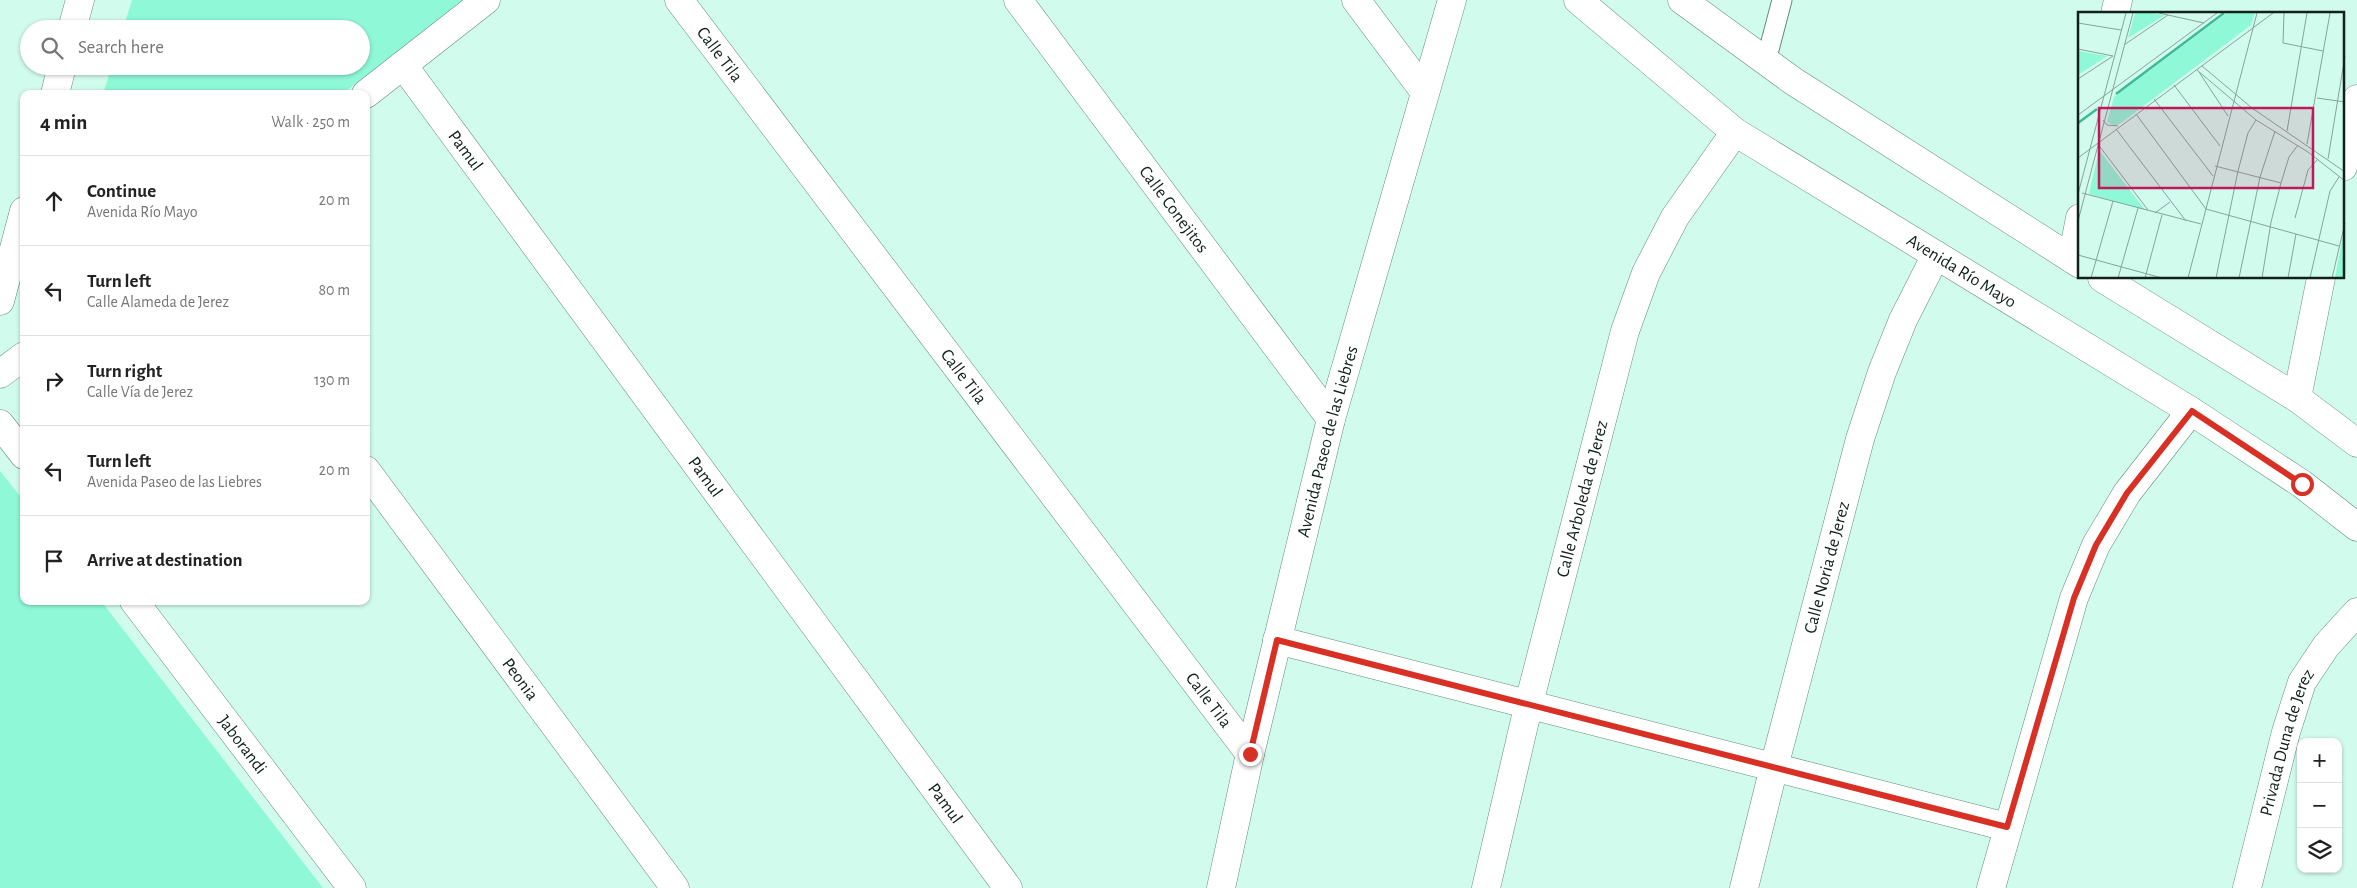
<!DOCTYPE html>
<html lang="en">
<head>
<meta charset="utf-8">
<style>
  :root { --surface:#fff; --page:#f6f6f6; --text:#222; --muted:#767676; --line:#e0e0e0 }
  body { margin:0; font-family:"Alegreya Sans",sans-serif; background:var(--page); color:var(--text) }
  .controls { position:absolute; right:15px; bottom:15px; display:grid; overflow:hidden; border-radius:10px; box-shadow:0 1px 4px #0004 }
  .controls button { width:45px; height:45px; display:grid; place-items:center; padding:0; border:0; border-bottom:1px solid var(--line); background:var(--surface); color:var(--text); font:25px sans-serif }
  .stop { position:absolute; width:15px; height:15px; margin:-11px; border:4px solid #d93025; border-radius:50%; background:#fff }
  .stop.end { background:#d93025; border-color:#fff; box-shadow:0 1px 5px #0008 }
  .list { margin:0; padding:0; list-style:none }
  h2 { display:flex; justify-content:space-between; align-items:center; height:65px; margin:0; padding:0 20px; font-size:21px }
  h2 small { font-size:16px; font-weight:400; color:var(--muted) }
  .list li { display:grid; grid-template-columns:32px 1fr auto; gap:15px; align-items:center; box-sizing:border-box; height:90px; padding:0 20px; border-top:1px solid var(--line) }
  .list b { display:block; font-size:19px; white-space:nowrap }
  .list p { margin:0; font-size:16px; white-space:nowrap; color:var(--muted) }
  .list em { font-size:16px; font-style:normal; color:var(--muted) }
  .icon { flex:none; width:28px; height:28px; fill:none; stroke:currentColor; stroke-width:2; stroke-linecap:round; stroke-linejoin:round }
  .map { position:relative; flex:none; width:2357px; height:888px; overflow:hidden }
  .search { position:absolute; background:var(--surface); box-shadow:0 1px 4px #0004; left:20px; top:20px; width:350px; height:55px; display:flex; align-items:center; gap:12px; box-sizing:border-box; padding:0 18px; border-radius:28px; color:var(--muted); font-size:19px }
  .panel { position:absolute; background:var(--surface); box-shadow:0 1px 4px #0004; left:20px; top:90px; width:350px; height:515px; border-radius:10px }
  .map>svg:first-child { display:block }
  .green { fill:#8ef8d7 }
  .lines { fill:none; stroke-linecap:round; stroke-linejoin:round }
  .service-casing { stroke:#638b7d; stroke-width:21 }
  .minor-casing { stroke:#638b7d; stroke-width:29 }
  .tertiary-casing { stroke:#638b7d; stroke-width:29 }
  .service { stroke:#fff; stroke-width:19 }
  .minor { stroke:#fff; stroke-width:28 }
  .tertiary { stroke:#fff; stroke-width:28 }
  .route { stroke:#d93025; stroke-width:6 }
  .labels { text-anchor:middle; stroke-width:4; stroke-linejoin:round; paint-order:stroke }
  .street-label { font-size:18px; fill:#10201b; stroke:#fff }
  .inset-river { fill:none; stroke:#3fba99; stroke-width:2.5 }
  .inset-road { fill:none; stroke:#84a499; stroke-width:1 }
  .view { fill:#c2185b; fill-opacity:0.15; stroke:#c2185b; stroke-width:2.5 }
  .inset-edge { fill:none; stroke:#10201b; stroke-width:2.5 }
</style>
</head>
<body>
<div class="map">
<svg width="2357" height="888" viewBox="0 0 2357 888">
  <rect width="100%" height="100%" fill="#d1fced"/>
  <g class="green">
    <path d="M132,0H466L342,94H103L112,66H361V29H123Z"/>
    <path d="M0,471L24,501V601H101L323,888H0Z"/>
  </g>
  <g class="lines">
    <g class="service-casing">
      <path id="service" d="M1766,61L1782,0"/>
    </g>
    <g class="minor-casing">
      <g id="minor">
        <path id="s1" d="M679,0L1250,754"/>
        <path id="s2" d="M1018,0L1331,419"/>
        <path d="M1356,0L1424,91"/>
        <path id="s3" d="M1578,0L1735,132L2191,411L2302,484L2357,527"/>
        <path d="M1682,0L1793,81L2080,264"/>
        <path d="M2115,14L2118,0"/>
        <path id="s4" d="M403,65L1008,888"/>
        <path d="M366,94L486,0"/>
        <path d="M2343,167L2357,99"/>
        <path d="M2072,259L2080,218"/>
        <path d="M2102,278L2297,398L2357,443"/>
        <path d="M0,374L24,356"/>
        <path d="M2297,398L2321,278"/>
        <path d="M0,424L24,455"/>
        <path id="s5" d="M366,470L675,888"/>
        <path id="s6" d="M134,601L352,888"/>
        <path d="M1277,640L2007,827"/>
        <path id="s7" d="M1221,888L1250,754L1331,419L1452,0"/>
        <path id="s8" d="M1486,888L1529,703L1625,331L1646,273L1675,217L1735,132"/>
        <path id="s9" d="M1744,888L1774,767L1860,439L1882,372L1903,320L1936,255"/>
        <path d="M1991,888L2074,598L2096,545L2127,493L2191,411"/>
        <path id="s10" d="M2247,888L2286,732L2302,682L2326,646L2357,612"/>
      </g>
    </g>
    <g class="tertiary-casing">
      <g id="tertiary">
        <path d="M72,29L80,0"/>
        <path d="M55,94L62,66"/>
        <path d="M0,301L24,211"/>
      </g>
    </g>
    <use href="#service" class="service"/>
    <use href="#minor" class="minor"/>
    <use href="#tertiary" class="tertiary"/>
  </g>
  <g class="lines">
    <path class="route" d="M1250,754L1277,640L2007,827L2074,598L2096,545L2127,493L2192,411L2302,484"/>
  </g>
  <g class="labels">
    <g class="street-label">
      <text dy="6" stroke="none"><textPath href="#s1" startOffset="68">Calle Tila</textPath></text>
      <text dy="6" stroke="none"><textPath href="#s4" startOffset="106">Pamul</textPath></text>
      <text dy="6" stroke="none"><textPath href="#s2" startOffset="261">Calle Conejitos</textPath></text>
      <text dy="6" stroke="none"><textPath href="#s3" startOffset="471">Avenida Río Mayo</textPath></text>
      <text dy="6" stroke="none"><textPath href="#s1" startOffset="472">Calle Tila</textPath></text>
      <text dy="6" stroke="none"><textPath href="#s7" startOffset="459">Avenida Paseo de las Liebres</textPath></text>
      <text dy="6" stroke="none"><textPath href="#s4" startOffset="511">Pamul</textPath></text>
      <text dy="6" stroke="none"><textPath href="#s8" startOffset="401">Calle Arboleda de Jerez</textPath></text>
      <text dy="6" stroke="none"><textPath href="#s9" startOffset="331">Calle Noria de Jerez</textPath></text>
      <text dy="6" stroke="none"><textPath href="#s5" startOffset="260">Peonia</textPath></text>
      <text dy="6" stroke="none"><textPath href="#s1" startOffset="878">Calle Tila</textPath></text>
      <text dy="6" stroke="none"><textPath href="#s10" startOffset="151">Privada Duna de Jerez</textPath></text>
      <text dy="6" stroke="none"><textPath href="#s6" startOffset="180">Jaborandi</textPath></text>
      <text dy="6" stroke="none"><textPath href="#s4" startOffset="916">Pamul</textPath></text>
    </g>
  </g>
  <g transform="translate(2078 12)">
    <rect width="266" height="266" fill="#d1fced"/>
    <path d="M57,1H73L87,3L50,26ZM149,1H177L173,13L43,111L37,114L29,110L36,85ZM0,39L29,44L0,63ZM21,138L67,198L11,182ZM266,221V266H257L263,234Z" fill="#8ef8d7"/>
    <path class="inset-river" d="M38,82L146,1M0,111L19,97"/>
    <path class="inset-road" d="M81,1L126,11M206,1L205,31L245,39M0,11L43,18M46,33L90,3M0,37L35,44M124,54L174,96L267,160M119,58L178,108L230,140L267,169M121,60L150,104M0,67L35,44M96,73L142,134M239,86L267,90M76,87L135,164M58,102L128,197L261,234M0,103L139,1M25,108L29,113L40,114M38,117L108,209M209,119L229,1M19,131L70,198M229,132L252,1M0,146L195,1M250,147L267,44M137,154L203,171M4,181L123,212M0,182L48,1M77,201L92,190M217,206L230,158L240,147M0,209L55,1M0,243L84,266M13,266L35,189M40,266L60,196M67,266L84,203M110,266L179,1M138,266L160,159L170,121L178,108M161,266L182,165L197,119M184,266L193,210L203,171L211,145L220,133M210,266L218,222M232,266L252,179L261,165M254,266L267,211"/>
    <path class="view" d="M21,96H235V176H21Z"/>
    <rect width="266" height="266" class="inset-edge"/>
  </g>
</svg>
<div class="controls">
<button>+</button>
<button>−</button>
<button><svg class="icon" aria-label="layers" viewBox="0 0 24 24"><path d="M12 4l9 5-9 5-9-5zM3 14l9 5 9-5"/></svg></button>
</div>
<div class="stop" style="left:2302px;top:484px"></div>
<div class="stop end" style="left:1250px;top:754px"></div>
<div class="search"><svg class="icon" aria-label="search" viewBox="0 0 24 24"><circle cx="10" cy="10" r="6"/><path d="M15 15l6 6"/></svg>Search here</div>
<section class="panel">
<h2>4 min<small>Walk · 250 m</small></h2>
<ul class="list">
<li><svg class="icon" aria-label="ahead" viewBox="0 0 24 24"><path d="M12 20V5M6 11l6-6 6 6"/></svg><div><b>Continue</b><p>Avenida Río Mayo</p></div><em>20 m</em></li>
<li><svg class="icon" aria-label="left" viewBox="0 0 24 24"><path d="M17 20v-9H6M10 6l-5 5 5 5"/></svg><div><b>Turn left</b><p>Calle Alameda de Jerez</p></div><em>80 m</em></li>
<li><svg class="icon" aria-label="right" viewBox="0 0 24 24"><path d="M7 20v-9h11M14 6l5 5-5 5"/></svg><div><b>Turn right</b><p>Calle Vía de Jerez</p></div><em>130 m</em></li>
<li><svg class="icon" aria-label="left" viewBox="0 0 24 24"><path d="M17 20v-9H6M10 6l-5 5 5 5"/></svg><div><b>Turn left</b><p>Avenida Paseo de las Liebres</p></div><em>20 m</em></li>
<li><svg class="icon" aria-label="arrive" viewBox="0 0 24 24"><path d="M6 21V4h12l-3 4 3 4H6"/></svg><div><b>Arrive at destination</b></div></li>
</ul>
</section>
</div>
</body>
</html>
